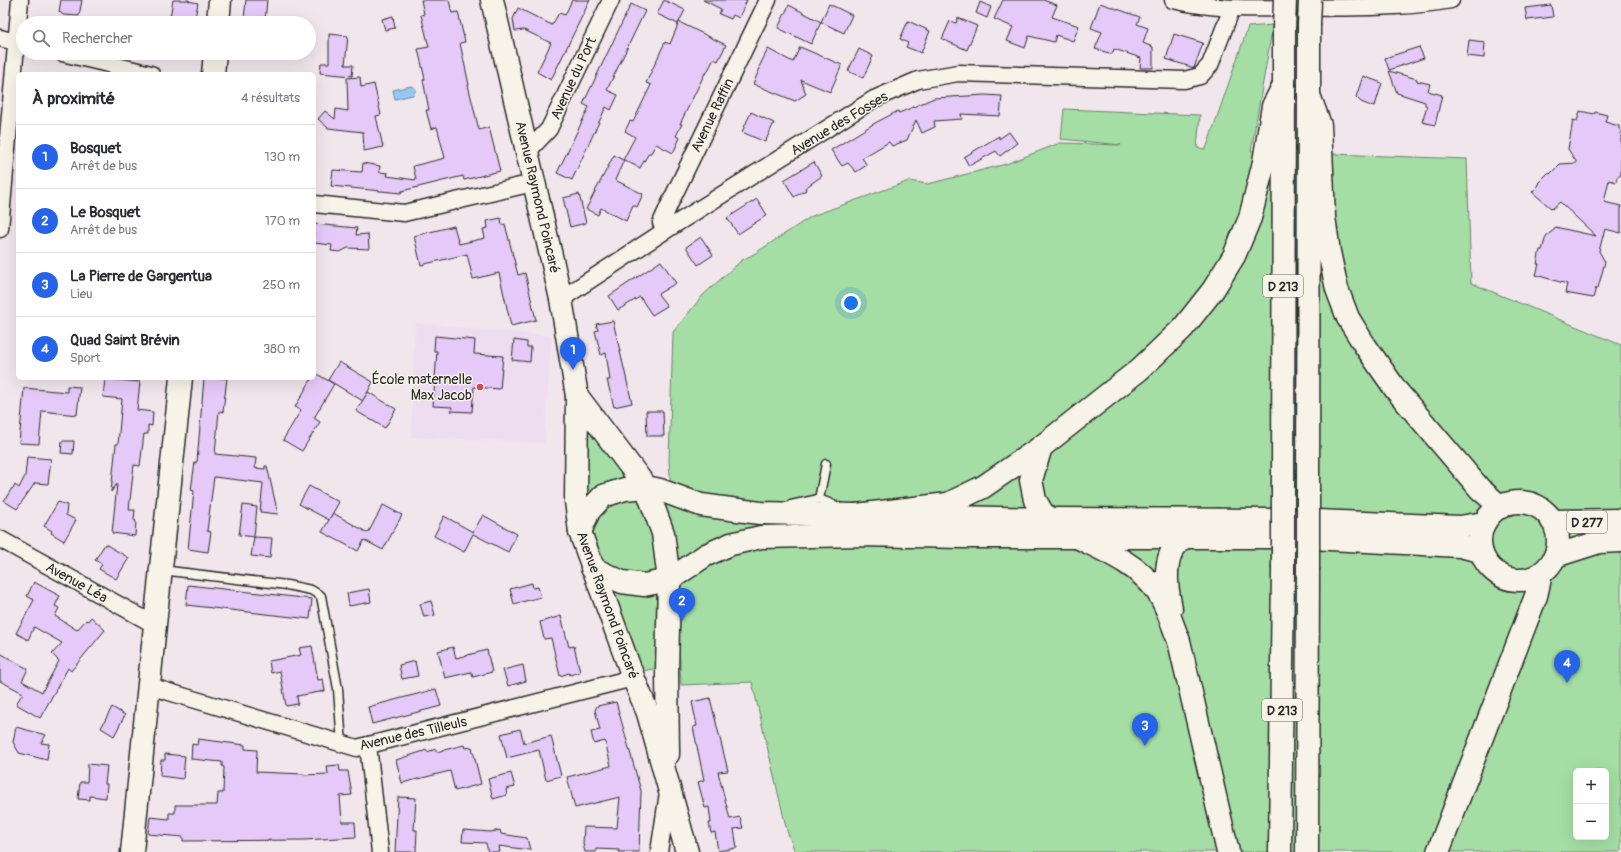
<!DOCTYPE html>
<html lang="fr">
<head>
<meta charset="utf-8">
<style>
  :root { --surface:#fff; --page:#f7f7f7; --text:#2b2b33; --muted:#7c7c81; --line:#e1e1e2; --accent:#2563eb }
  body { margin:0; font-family:Pangolin,sans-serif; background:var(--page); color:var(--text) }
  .controls { position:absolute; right:12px; bottom:12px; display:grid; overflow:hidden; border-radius:6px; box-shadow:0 4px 16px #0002 }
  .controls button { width:36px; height:36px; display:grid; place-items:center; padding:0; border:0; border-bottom:1px solid var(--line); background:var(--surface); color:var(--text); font:20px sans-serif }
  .you { position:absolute; left:851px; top:303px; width:14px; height:14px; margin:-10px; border:3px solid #fff; border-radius:50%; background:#1a73e8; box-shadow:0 0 0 6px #1a73e833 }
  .badge { display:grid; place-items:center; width:26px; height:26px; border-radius:50%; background:var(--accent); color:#fff; font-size:13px; font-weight:700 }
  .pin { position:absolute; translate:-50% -33px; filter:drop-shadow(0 1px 2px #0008) }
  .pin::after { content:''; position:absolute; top:21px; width:14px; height:12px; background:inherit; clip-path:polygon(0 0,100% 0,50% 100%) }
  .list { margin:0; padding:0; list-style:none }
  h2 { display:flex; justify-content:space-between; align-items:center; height:52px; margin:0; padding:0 16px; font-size:17px }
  h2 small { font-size:13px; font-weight:400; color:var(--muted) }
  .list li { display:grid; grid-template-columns:26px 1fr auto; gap:12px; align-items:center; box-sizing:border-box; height:64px; padding:0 16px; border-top:1px solid var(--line) }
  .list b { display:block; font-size:15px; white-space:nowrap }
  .list p { margin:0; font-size:13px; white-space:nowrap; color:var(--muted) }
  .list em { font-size:13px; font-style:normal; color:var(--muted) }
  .icon { flex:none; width:22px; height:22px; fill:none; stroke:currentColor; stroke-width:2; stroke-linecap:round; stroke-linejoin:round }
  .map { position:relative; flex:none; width:1621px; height:852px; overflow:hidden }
  .search { position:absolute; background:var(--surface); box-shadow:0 4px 16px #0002; left:16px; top:16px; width:300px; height:44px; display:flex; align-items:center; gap:10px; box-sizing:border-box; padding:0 14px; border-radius:22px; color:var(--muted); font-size:15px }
  .panel { position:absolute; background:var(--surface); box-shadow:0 4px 16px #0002; left:16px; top:72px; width:300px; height:308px; border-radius:6px }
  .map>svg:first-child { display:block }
  .built { fill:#eeddf0 }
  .green { fill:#a4dea4; stroke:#688468; fill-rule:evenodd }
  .water { fill:#95c8f2; stroke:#6b89a2 }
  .building { fill:#e5c9f8; stroke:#2b2b2b }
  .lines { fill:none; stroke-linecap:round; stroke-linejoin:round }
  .lane-casing { stroke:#2b2b2b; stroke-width:11 }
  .street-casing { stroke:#2b2b2b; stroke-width:19 }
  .secondary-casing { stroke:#2b2b2b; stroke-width:25 }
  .primary-casing { stroke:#2b2b2b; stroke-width:25 }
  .highway-casing { stroke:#2b2b2b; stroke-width:25 }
  .lane { stroke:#f7f3e8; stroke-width:8 }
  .street { stroke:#f7f3e8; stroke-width:16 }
  .secondary { stroke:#f7f3e8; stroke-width:22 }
  .primary { stroke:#f7f3e8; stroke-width:22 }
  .highway { stroke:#f7f3e8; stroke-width:22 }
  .primary-bridge-casing { stroke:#2b2b2b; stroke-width:25; stroke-linecap:butt }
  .highway-bridge-casing { stroke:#2b2b2b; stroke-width:25; stroke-linecap:butt }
  .primary-bridge { stroke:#f7f3e8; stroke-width:22 }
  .highway-bridge { stroke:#f7f3e8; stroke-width:22 }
  .poi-dot { fill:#d1495b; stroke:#f7f3e8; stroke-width:1.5 }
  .labels { text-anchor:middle; stroke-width:3; stroke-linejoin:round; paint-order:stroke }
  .shield { fill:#f7f3e8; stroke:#686764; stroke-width:1 }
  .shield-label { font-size:13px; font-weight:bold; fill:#2b2b2b }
  .street-label { font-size:14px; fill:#2b2b2b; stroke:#f7f3e8 }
  .poi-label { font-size:14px; fill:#2b2b2b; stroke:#f7f3e8; text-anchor:end }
</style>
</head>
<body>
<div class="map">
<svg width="1621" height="852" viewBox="0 0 1621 852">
  <rect width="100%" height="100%" fill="#f2e6ed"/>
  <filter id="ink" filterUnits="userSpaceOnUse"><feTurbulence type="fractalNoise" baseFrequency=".025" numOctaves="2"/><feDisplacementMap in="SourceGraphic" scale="8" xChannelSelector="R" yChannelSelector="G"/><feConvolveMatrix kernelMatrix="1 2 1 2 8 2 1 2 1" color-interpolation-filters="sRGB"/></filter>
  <g filter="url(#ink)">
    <path class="built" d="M415,323L552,336L544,443L411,437Z"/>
    <g class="green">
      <path d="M1273,25L1251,151L1467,159L1471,283L1621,345V852H795L787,831L752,682L681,685L675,563L663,503L672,504L669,461L673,332L703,295L742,260L754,254L812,216L909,181L928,184L1006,164L1060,143L1121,145L1061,139L1064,109L1200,115L1197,148L1206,149L1248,27ZM1576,771H1606V837H1576Z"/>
      <path d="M583,415L630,477L585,501Z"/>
      <path d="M640,495L646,505L660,573L645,578L604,566L590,536L600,508Z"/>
      <path d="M608,587L655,592L662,598L658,668L642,671Z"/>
    </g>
    <path class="water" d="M411,86L415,88L416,90L413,95L395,99L393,90Z"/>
    <g class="building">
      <path d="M61,0H82L79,16L63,15L59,11Z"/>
      <path d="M173,0H189V1L198,3L194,23H169Z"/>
      <path d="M246,0H267L265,21L244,19Z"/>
      <path d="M421,0H449L452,13L458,12L465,42L460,43L469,85H468L479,130L489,127L500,171L464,180L463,176L402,191L401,193L331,186L333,170L362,172L363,163L380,166L379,172L388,173L387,176L416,180L413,166L445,158L437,127L431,129L426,110H429L423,80L425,79L418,49L429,47L421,15L424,14Z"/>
      <path d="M572,0H590L551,80L537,72L551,43L524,30L515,31L513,19L518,8L552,25L559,13L565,15Z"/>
      <path d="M664,0L685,10L678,24L657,14Z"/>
      <path d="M703,0H747L739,18L733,15L731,19L719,14L721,9Z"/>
      <path d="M1003,0H1043L1057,5L1052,17L1079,26L1073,41L1056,35L1054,42L1029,36L1025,48L1007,41L1013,27L994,19Z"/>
      <path d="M980,2L991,7L987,18L976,13Z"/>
      <path d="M1100,3L1140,17L1137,24L1148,28L1143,43L1153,47V68H1140L1141,58L1114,49L1112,54L1095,49L1102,32L1091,28Z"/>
      <path d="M631,4L645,11L607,90L618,95L611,110L606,107L572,180L557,173L589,107L583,104Z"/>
      <path d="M829,4L852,15L844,33L821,22Z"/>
      <path d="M789,5L821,22L811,44L778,28Z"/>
      <path d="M1551,5L1553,17L1527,20L1525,8Z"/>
      <path d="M393,16L395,28L385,30L382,19Z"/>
      <path d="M958,18L977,26L967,50L942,39L950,21L956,23Z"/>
      <path d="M908,21L930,31L921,53L906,47L908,43L900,39Z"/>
      <path d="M679,22L726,45L718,61L714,59L706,74L705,73L680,124H682L676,136L680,138L673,153L656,144L651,153H649L640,168L624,160L615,180L643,194L637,207L633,205L626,221L601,208L598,215L586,209L614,155L623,160L635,137L625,131L630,121L633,122L651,85L646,83L665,42L670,44Z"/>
      <path d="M329,34L348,36L345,65H353L352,76L320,73L321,63H329Z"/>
      <path d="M1174,34L1203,43L1194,68L1166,59Z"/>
      <path d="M1469,40L1485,42L1484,58L1467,56Z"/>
      <path d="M800,47L842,65L830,92L801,80L806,94L795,101L753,84L760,68L759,67L768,49L793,62Z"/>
      <path d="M1419,47L1424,58L1389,70L1385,58Z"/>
      <path d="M859,49L873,56L863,78L848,71Z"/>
      <path d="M1389,71L1417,79V81L1430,84L1428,91L1442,95L1435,125L1422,122L1427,106L1425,105V102L1397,93Z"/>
      <path d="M1363,76L1382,83L1375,106L1372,105L1371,106L1361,102L1356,97Z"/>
      <path d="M360,77L361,87L374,84L381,115L376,116L383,147L364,151L363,132L328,128L318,119L325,111L335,119L336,109L348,111L347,78Z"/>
      <path d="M985,95L1002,96L1000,116L961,114L962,119L934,121L935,127L922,133L916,120L907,140L892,146L889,142L862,158L867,165L856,172L848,163L842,166L831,150L875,123L898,111L899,113L934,98Z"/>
      <path d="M1580,111L1594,114L1595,112L1607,115L1605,122L1619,126V129L1621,130V175L1617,177L1616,182L1609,180L1604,202L1621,206V233L1605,229L1599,251L1605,262L1598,288H1596L1593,298L1565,293L1567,284L1536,275L1539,264H1537L1540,250H1542L1546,236L1554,230L1555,227L1596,236L1560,202L1552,209L1532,192L1539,185L1538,183L1548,173L1550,174L1560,164L1577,163L1568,149L1573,120L1577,121Z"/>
      <path d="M751,112L774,123L765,142L742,132Z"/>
      <path d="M1009,132L1017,143L1000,156L996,151L969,166L964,157L999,136V139Z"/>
      <path d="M814,162L822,176L805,188L806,190L794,197L784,180Z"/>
      <path d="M579,194L586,223L570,227L563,198Z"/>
      <path d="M757,199L767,215L738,234L727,218Z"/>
      <path d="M501,218L502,225L505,224L518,275L525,273L536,320L511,326L499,273L473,279L467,254L421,265L414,236L454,226L459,244L485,238L483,229L488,228L487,221Z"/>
      <path d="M314,224L357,228L356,235L368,234L369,249L348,248L340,252L331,251L332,245L314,243Z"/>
      <path d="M701,237L713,255L698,265L686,247Z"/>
      <path d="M661,261L676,283L658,294L667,306L652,315L640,297L618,310L609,296Z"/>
      <path d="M613,321L632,403L614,407L607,380H610L606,353L601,355L595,331L598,330L596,324Z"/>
      <path d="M435,336L475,340L474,354L503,356L500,389L474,387L472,412L451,411L452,407L433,406L437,351H434Z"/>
      <path d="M514,340L527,342V347H531L530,362L512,360Z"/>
      <path d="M339,362L373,382L363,401L328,380Z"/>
      <path d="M315,373L334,384L314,418L320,422L302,451L283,440L301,410L295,407L312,378H314Z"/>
      <path d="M204,378H227L223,412L219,411L215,454L256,458L255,468L265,469V466H267L278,514L260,512L263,483L214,477L207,531L211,532L208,552L188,549L194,491L191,490L195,462H197Z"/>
      <path d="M105,379L140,382L137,410L153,412L152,426L148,425V434H144L140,466L134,465L129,510H135L134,520L136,521L135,536L112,533L117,484L111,492L116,444H118L122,399L103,397Z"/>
      <path d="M67,386L80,387L77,415L42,411L39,444L19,443L24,388L67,392Z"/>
      <path d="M368,392L396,409L385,428L356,411Z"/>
      <path d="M646,411H663L664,436H647Z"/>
      <path d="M62,441H74L73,454L61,453Z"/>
      <path d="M27,457L51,459L48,484L35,483L17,509L4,501L12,488L13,489L15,485L19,488L25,476Z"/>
      <path d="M309,486L339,502L329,520L299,504Z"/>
      <path d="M58,502L67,505L66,515L76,520L64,541L51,533L52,531L44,526Z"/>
      <path d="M243,505L257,507L254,537L239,535Z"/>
      <path d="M383,505L402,515L383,550L364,540L358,551L322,532L333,513L368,533Z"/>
      <path d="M483,515L517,534L508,552L473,534L464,552L434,536L444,516L473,532Z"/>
      <path d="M254,537L272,538L270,558L251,556Z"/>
      <path d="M105,544L129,558L116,579L99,569L102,564L95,560Z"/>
      <path d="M34,582L60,596L55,606L59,608L55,616L77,630L86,620L88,621L91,617L105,630L71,671L68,668L40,718L16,704L23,693L0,681V653L28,669L22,681L42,692L59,661L52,654L62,643L34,627L28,640L16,633L34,600L27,596Z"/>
      <path d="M532,583L533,588L538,587L541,597L514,604L510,589Z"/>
      <path d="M188,585L312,599L310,619L186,605Z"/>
      <path d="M369,589L371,602L349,606L347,593Z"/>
      <path d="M431,601L435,615L424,617L420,604Z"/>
      <path d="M561,616L569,647L574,646L580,672L570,675L569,673L560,676L551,638L544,639L540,622Z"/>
      <path d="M312,646L318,680L323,679L325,691L297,696L298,704L286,706L280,671L271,673L269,661L301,655L299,648Z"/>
      <path d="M453,647L456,658L487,650L492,672L473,677L471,672L445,678L438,651Z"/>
      <path d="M415,661L418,676L402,679L399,665Z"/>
      <path d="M523,665L526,681L508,686L503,670Z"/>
      <path d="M436,689L441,706L372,724L368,707Z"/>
      <path d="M710,698L728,771L718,772L730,819L740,817L743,828L734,829L737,848L718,851L715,832L711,833L709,823H711L709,807L705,808L698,782L704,780L693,727L697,726L692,702Z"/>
      <path d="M616,702L641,791L639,852H619V850L596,849V852H585L583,844L584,827L617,828L620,797L575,808L567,777L611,766L605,741L594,744L591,732L600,730L595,710L597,706Z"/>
      <path d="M112,707L125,715L114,736L101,728Z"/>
      <path d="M16,727L46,735L41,743L49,744L47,760L19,753L13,742Z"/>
      <path d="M520,729L524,743L551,736L561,776L546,780L539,750L507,758L501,734Z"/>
      <path d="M198,739L245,745V749L257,750L256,772L304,774V775L328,774L327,766L339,765L340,771H348L352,795L340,796L342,822H355L356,837L304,840L183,841V837L148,834L150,817L169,819V813H175V805H217L218,793H223L224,767L222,766V762L191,759L192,744L197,745Z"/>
      <path d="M464,745L465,748L472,747L481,784L455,791L450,771L402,783L396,760L427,750V752L436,749V752Z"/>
      <path d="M165,754L185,756L183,779L160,776L161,760H165Z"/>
      <path d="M88,764L107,766L105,784H107L106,798L90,796V800L78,799L80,782H87Z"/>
      <path d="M511,773L515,787L506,789L507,795L493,799L488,779Z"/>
      <path d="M398,797L416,798L414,830H417L416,852H395Z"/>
      <path d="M463,830L491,832L500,830L501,834L527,838L530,850L499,846L500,852H488L486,843L462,842Z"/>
    </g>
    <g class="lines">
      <g class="lane-casing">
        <g id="lane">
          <path d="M819,499L826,464"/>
          <path d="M791,505L819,499L839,507"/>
          <path d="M161,570L287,585L311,590L321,596L338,689L342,744"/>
        </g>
      </g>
      <g class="street-casing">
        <g id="street">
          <path d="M1173,0C1219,11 1265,8 1312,8C1358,7 1406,8 1451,0"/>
          <path d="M0,38L23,44"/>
          <path d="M62,53L151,74"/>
          <path d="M526,147L533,146L549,129L611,0"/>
          <path d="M314,204L404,213L533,183"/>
          <path d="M0,229L20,0"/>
          <path d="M666,230L661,223L671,201L768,0"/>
          <path d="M561,299L666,230L874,99L918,80L958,73L1184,80L1200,76L1210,65L1232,8"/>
          <path d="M0,539L155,625"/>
          <path d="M149,686L357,748L625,680L633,677"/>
          <path d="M368,745L380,852"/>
          <path d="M659,852L668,793"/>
        </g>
      </g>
      <g class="secondary-casing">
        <g id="secondary">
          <path d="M492,0L561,299L577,396L576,501L580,532L633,677L648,713L687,852"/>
          <path d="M218,23L220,0"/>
          <path d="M213,74L215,53"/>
          <path d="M577,396L646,487L663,533L669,580L667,672L668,754"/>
          <path d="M580,532L589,511L603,496L625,489L646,487L660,490L701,505L760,513L1049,519L1293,520L1460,527L1484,523"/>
          <path d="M592,568L622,582L644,585L669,580L706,555L731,544L761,537L860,535L964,537H1293L1460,546L1481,551"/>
          <path d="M132,852L155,625L181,378"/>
        </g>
      </g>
      <g class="primary-casing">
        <g id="primary">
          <path d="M1309,25V95L1320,125L1324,217L1329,252L1337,289L1348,318L1364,344L1396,390L1480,489L1501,507"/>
          <path d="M1041,447L1031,480L1035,500L1042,512L1049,519L1077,537"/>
          <circle cx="1519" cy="541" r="39"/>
          <path d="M856,515L948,504L983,487L1041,447L1140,369L1183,328L1213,290L1234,256L1250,218L1264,162L1273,106L1284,85V29"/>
          <path d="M1552,521L1621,520"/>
          <path d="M1555,556L1599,542L1621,541"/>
        </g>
      </g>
      <g class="highway-casing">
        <g id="highway">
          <path d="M1283,486L1284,85"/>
          <path d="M1308,489L1309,95"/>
          <path d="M1077,537C1105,551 1137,564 1156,590C1167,604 1172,625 1179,641L1228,852"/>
          <path d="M1171,608C1166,585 1161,552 1185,537C1195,531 1207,526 1218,520"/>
          <path d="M1280,852L1283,569"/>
          <path d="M1307,852L1308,571"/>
          <path d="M1438,852L1536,596L1541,574"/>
        </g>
      </g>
      <use href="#lane" class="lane"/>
      <use href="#street" class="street"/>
      <use href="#secondary" class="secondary"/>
      <use href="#primary" class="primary"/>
      <use href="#highway" class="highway"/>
      <g class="primary-bridge-casing">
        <g id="primary-bridge">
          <path d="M1309,25L1310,0"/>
          <path d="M1284,29L1285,0"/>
        </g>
      </g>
      <g class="highway-bridge-casing">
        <g id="highway-bridge">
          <path d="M1283,486V569"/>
          <path d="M1308,571V489"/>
        </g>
      </g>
      <use href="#primary-bridge" class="primary-bridge"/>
      <use href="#highway-bridge" class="highway-bridge"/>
    </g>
  </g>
  <circle class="poi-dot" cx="480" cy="387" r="4"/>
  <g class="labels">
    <g class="shield">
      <rect x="1263" y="275" width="40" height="22" rx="3"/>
      <rect x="1567" y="511" width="40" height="22" rx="3"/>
      <rect x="1262" y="699" width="40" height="22" rx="3"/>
    </g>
    <g class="shield-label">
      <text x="1283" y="291">D 213</text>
      <text x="1587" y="527">D 277</text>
      <text x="1282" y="715">D 213</text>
    </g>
    <g class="street-label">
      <text transform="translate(573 78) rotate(-65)" y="5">Avenue du Port</text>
      <text transform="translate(712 115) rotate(-64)" y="5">Avenue Raffin</text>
      <text transform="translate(839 123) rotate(-31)" y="5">Avenue des Fosses</text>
      <text transform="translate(538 197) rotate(77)" y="5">Avenue Raymond Poincaré</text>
      <text transform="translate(77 582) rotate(29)" y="5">Avenue Léa</text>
      <text transform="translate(608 605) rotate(70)" y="5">Avenue Raymond Poincaré</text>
      <text transform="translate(413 733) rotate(-13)" y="5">Avenue des Tilleuls</text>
    </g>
    <g class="poi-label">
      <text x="472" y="384">École maternelle<tspan x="472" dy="16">Max Jacob</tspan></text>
    </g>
  </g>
</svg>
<div class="controls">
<button>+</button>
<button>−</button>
</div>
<div class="you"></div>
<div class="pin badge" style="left:573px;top:370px">1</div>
<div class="pin badge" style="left:682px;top:621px">2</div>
<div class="pin badge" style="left:1145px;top:746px">3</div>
<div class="pin badge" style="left:1567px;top:683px">4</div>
<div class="search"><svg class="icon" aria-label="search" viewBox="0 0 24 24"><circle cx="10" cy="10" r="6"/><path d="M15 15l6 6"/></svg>Rechercher</div>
<section class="panel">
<h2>À proximité<small>4 résultats</small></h2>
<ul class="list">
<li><span class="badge">1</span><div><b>Bosquet</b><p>Arrêt de bus</p></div><em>130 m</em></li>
<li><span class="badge">2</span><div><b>Le Bosquet</b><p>Arrêt de bus</p></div><em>170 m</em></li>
<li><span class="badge">3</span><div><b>La Pierre de Gargentua</b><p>Lieu</p></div><em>250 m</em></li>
<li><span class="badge">4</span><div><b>Quad Saint Brévin</b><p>Sport</p></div><em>380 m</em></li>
</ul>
</section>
</div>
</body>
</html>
